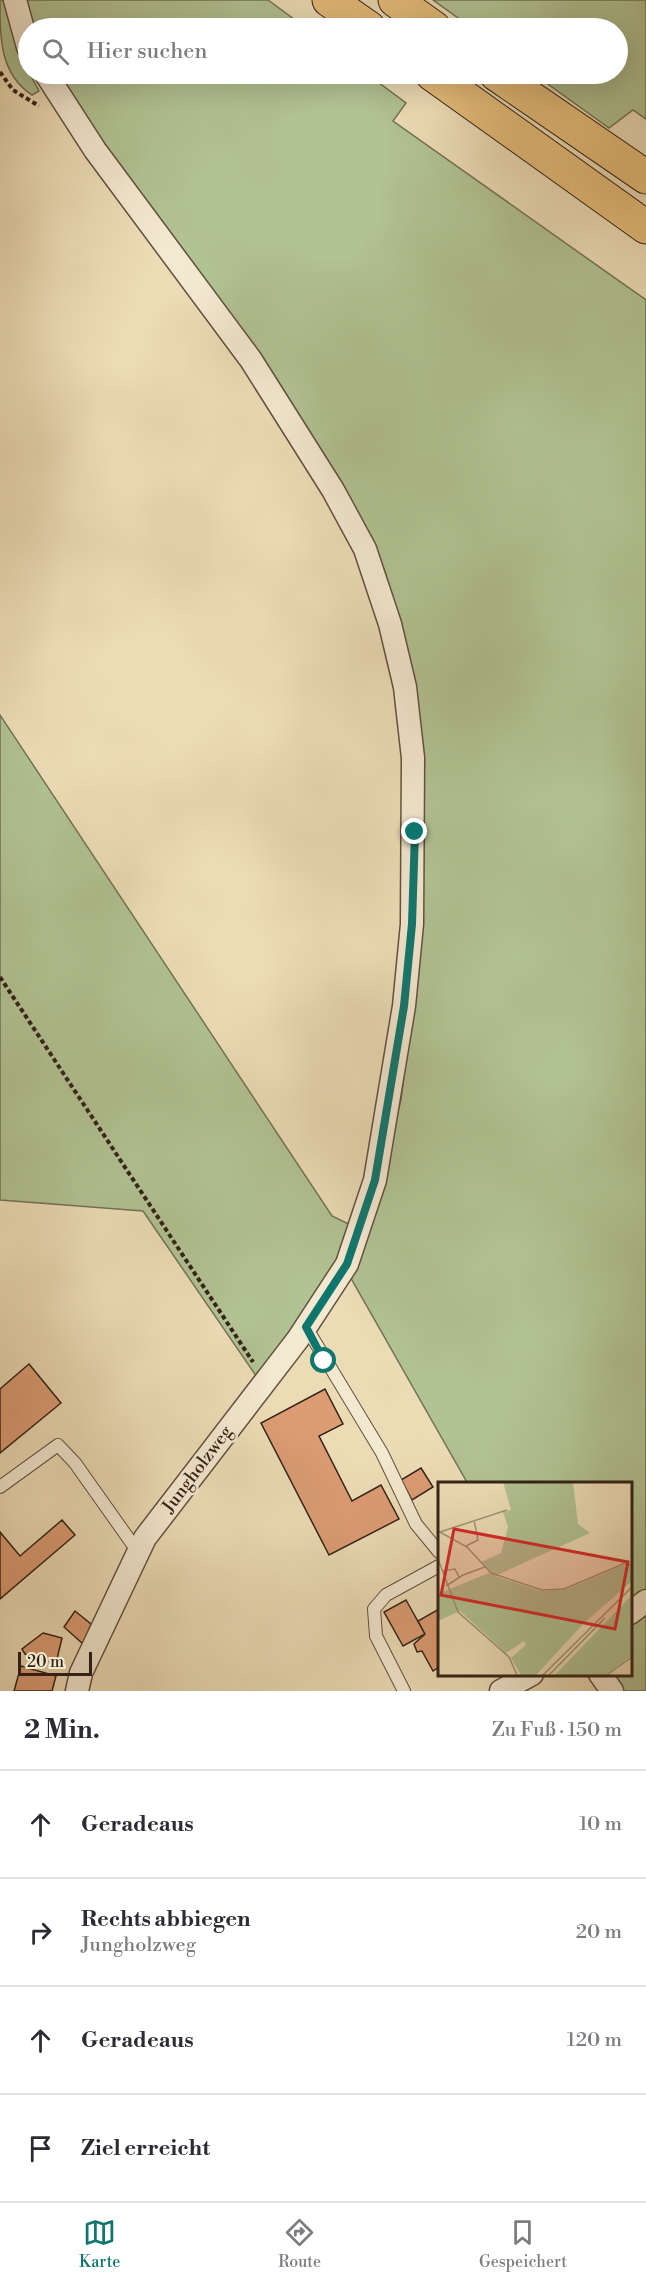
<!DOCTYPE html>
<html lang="de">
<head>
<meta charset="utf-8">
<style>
  :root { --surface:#fff; --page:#f7f7f7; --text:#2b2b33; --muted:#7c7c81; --line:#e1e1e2; --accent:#0f766e }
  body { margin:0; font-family:"Libre Bodoni",serif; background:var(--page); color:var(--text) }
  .scale { position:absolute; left:18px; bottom:15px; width:74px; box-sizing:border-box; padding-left:6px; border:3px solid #342217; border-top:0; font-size:16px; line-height:21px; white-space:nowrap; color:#342217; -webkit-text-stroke:4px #f3e8d0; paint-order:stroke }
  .stop { position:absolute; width:18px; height:18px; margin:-14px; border:4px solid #0f766e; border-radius:50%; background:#fff }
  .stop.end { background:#0f766e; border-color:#fff; box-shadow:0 2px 6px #0008 }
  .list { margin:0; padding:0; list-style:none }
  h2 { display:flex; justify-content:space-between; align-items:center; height:78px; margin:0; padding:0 24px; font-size:26px }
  h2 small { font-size:20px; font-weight:400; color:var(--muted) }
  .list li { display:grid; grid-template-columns:39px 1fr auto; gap:18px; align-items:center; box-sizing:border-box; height:108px; padding:0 24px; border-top:2px solid var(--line) }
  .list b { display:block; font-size:22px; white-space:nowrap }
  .list p { margin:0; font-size:20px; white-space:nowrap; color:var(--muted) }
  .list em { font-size:20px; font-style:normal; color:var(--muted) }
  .icon { flex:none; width:33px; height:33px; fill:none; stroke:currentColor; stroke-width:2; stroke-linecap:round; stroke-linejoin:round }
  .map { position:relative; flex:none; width:646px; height:1691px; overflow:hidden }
  .search { position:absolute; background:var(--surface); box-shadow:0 6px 24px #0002; left:18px; right:18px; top:18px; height:66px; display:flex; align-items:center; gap:15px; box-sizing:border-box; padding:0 21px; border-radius:33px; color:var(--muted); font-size:22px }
  .sheet { height:510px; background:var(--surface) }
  nav { display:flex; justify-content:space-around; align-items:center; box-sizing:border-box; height:84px; border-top:2px solid var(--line); background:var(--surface); font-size:16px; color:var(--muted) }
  nav a { display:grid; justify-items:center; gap:3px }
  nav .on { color:var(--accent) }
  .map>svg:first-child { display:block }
  .green { fill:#b1c293; stroke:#727255; stroke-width:1.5 }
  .building { fill:#dc9c74; stroke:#342217; stroke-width:1.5 }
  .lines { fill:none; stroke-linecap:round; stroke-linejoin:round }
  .service-casing { stroke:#62503f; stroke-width:14 }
  .minor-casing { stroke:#62503f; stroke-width:25 }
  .trunk-casing { stroke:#342217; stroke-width:35 }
  .path { stroke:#342217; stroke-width:4; stroke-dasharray:4.5 3; stroke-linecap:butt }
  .service { stroke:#f3e8d0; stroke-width:12 }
  .minor { stroke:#f3e8d0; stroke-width:22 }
  .trunk { stroke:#e6be7b; stroke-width:33 }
  .route { stroke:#0f766e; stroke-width:8 }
  .labels { text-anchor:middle; stroke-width:5; stroke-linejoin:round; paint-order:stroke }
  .street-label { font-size:18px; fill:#342217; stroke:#f3e8d0 }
  .inset-road { fill:none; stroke:#a29276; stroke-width:1.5 }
  .view { fill:#d62828; fill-opacity:0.15; stroke:#d62828; stroke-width:3 }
  .inset-edge { fill:none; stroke:#342217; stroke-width:3 }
</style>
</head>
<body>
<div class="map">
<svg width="646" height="1691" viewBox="0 0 646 1691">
  <rect width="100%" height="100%" fill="#ecdcb6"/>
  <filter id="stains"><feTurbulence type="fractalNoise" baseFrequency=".00333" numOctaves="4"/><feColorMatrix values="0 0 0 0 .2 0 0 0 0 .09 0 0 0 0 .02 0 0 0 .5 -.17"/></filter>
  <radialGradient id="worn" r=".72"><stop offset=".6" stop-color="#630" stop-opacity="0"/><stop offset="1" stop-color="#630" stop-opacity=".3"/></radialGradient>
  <g class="green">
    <path d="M0,0H6L17,50L39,91L32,95C0,74 0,39 0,0Z"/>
    <path d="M24,0H268L306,28H29Z"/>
    <path d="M433,0H646V119L633,110L609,128L534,74H618V28H472Z"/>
    <path d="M53,74H367L406,103L393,121L646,300V1691H622L610,1675L630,1674V1484H468L340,1259L261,1383L143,1211L0,1200V715L332,1216L365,1232L401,1100L421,936L386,575L365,525L328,464Z"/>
  </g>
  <g class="building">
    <path d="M29,1364L61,1403L0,1453V1389Z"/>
    <path d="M325,1389L343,1424L319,1436L352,1501L381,1485L399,1519L329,1555L261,1423Z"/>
    <path d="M421,1468L433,1487L412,1500L401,1480Z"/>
    <path d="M62,1520L75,1535L0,1599V1532L20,1556Z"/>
    <path d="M406,1600L425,1634L403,1646L384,1612Z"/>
    <path d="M439,1609V1667L433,1671L422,1651L417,1652L414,1644L425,1634L418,1621Z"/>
    <path d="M75,1611L91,1624L83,1644L64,1627Z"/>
    <path d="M43,1633L62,1638L56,1663L25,1654L22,1649Z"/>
    <path d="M21,1666L56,1676L52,1691H14Z"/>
  </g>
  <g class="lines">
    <g class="service-casing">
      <g id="service">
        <path d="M306,1327L382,1453L416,1524L439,1552"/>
        <path d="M0,1487L58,1445L75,1463L138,1552"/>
        <path d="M404,1691L376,1636L374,1609L386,1595L439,1566"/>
      </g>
    </g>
    <g class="minor-casing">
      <g id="minor">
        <path d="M15,0L28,47"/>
        <path d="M46,74L95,150L251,360L333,490L365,549L390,624L405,687L413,758L412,924L404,1006L375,1180L347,1264L298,1339L145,1538L81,1673L77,1691"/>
        <path d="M630,1613L646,1601"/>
        <path d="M600,1674L612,1691"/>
        <path d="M501,1691L532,1674"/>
      </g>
    </g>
    <g class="trunk-casing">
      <g id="trunk">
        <path d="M329,0L369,28"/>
        <path d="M395,0L434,28"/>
        <path d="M432,74L646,227"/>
        <path d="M496,74L646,177"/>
      </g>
    </g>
    <g class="path">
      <path d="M0,72L13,90L39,106"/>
      <path d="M0,977L253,1362"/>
    </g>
    <use href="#service" class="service"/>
    <use href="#minor" class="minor"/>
    <use href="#trunk" class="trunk"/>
  </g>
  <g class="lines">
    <path class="route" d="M324,1361L306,1327L347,1264L375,1180L404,1006L412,924L415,832"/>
  </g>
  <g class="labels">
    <g class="street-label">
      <text transform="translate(197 1469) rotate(-53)" y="6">Jungholzweg</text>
    </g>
  </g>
  <g transform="translate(438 1482)">
    <rect width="194" height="194" fill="#ecdcb6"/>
    <path d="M65,0H135L140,42L152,51L57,94L103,109L129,107L183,84L193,83V100L146,141L98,193H83L73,176L88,163L86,159L68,171L22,129L0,139V112L53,90L43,80L63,71L70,45L65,30L73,28ZM193,114V174L168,193H117Z" fill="#b1c293"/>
    <path class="inset-road" d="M0,49L29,65L53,91L104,108L126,107L185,82L194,83M2,50L69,28M28,64L40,58L36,38M0,77L20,130L71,175L79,193M4,89L17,87L21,95M8,104L25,93L47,85M105,193L194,105M111,193L167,136M169,193L194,175"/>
    <path class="view" d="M16,47L190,80L177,147L3,113Z"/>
    <rect width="194" height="194" class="inset-edge"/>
  </g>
  <rect width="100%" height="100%" filter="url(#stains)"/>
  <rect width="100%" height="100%" fill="url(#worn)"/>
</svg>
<div class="scale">20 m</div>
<div class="stop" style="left:324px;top:1361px"></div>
<div class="stop end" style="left:415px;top:832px"></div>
<div class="search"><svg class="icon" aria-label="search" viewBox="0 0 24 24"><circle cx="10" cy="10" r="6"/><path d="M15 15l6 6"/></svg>Hier suchen</div>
</div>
<section class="sheet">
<h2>2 Min.<small>Zu Fuß · 150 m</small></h2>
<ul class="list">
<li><svg class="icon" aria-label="ahead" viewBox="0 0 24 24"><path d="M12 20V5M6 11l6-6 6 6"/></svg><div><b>Geradeaus</b></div><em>10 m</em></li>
<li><svg class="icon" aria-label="right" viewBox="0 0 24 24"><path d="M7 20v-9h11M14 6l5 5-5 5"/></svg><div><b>Rechts abbiegen</b><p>Jungholzweg</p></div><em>20 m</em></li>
<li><svg class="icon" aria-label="ahead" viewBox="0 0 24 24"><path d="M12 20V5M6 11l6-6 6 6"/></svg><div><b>Geradeaus</b></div><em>120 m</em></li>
<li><svg class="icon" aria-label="arrive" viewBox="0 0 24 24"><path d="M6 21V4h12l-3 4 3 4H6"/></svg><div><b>Ziel erreicht</b></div></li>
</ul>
</section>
<nav>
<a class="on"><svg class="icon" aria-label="map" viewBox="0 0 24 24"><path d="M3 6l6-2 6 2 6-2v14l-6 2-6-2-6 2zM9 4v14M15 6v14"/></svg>Karte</a>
<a><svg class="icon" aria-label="directions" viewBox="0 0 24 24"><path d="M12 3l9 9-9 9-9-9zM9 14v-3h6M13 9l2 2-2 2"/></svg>Route</a>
<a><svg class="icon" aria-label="saved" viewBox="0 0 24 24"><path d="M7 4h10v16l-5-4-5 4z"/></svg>Gespeichert</a>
</nav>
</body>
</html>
